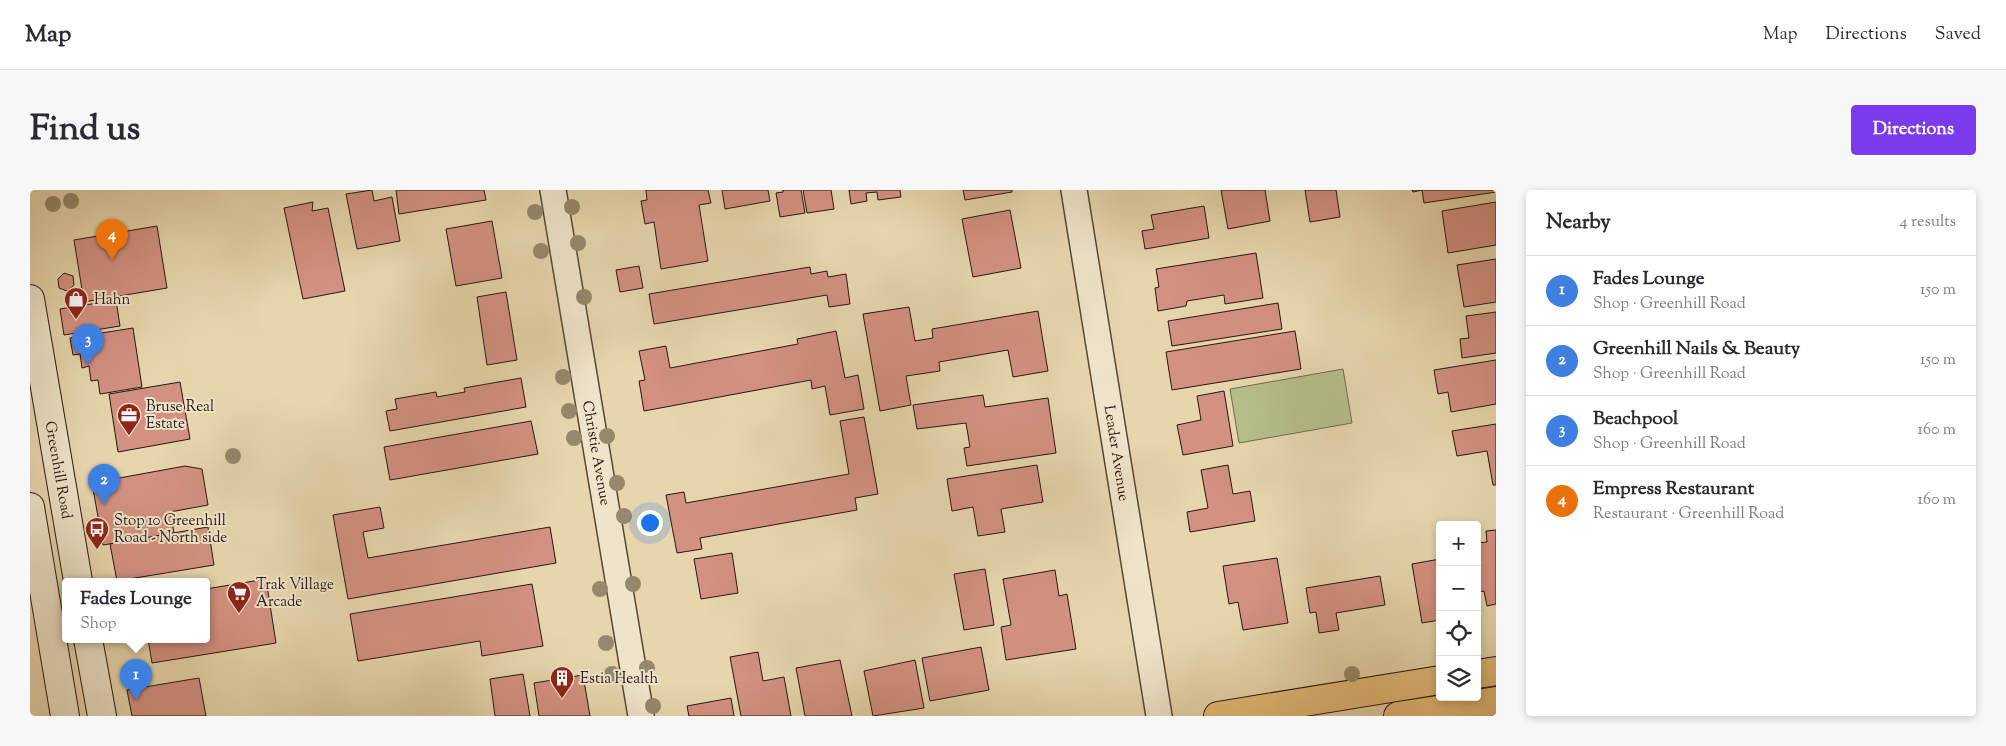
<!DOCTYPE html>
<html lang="en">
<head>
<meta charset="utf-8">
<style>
  :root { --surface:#fff; --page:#f7f7f7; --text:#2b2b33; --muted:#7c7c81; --line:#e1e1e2; --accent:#7c3aed }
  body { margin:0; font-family:"Sorts Mill Goudy",serif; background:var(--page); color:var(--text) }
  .controls { position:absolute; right:15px; bottom:15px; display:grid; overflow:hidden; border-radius:5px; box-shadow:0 2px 8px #0003 }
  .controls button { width:45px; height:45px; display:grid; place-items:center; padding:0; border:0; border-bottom:1px solid var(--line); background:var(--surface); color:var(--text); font:25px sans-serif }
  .you { position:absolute; left:619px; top:332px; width:18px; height:18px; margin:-12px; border:4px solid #fff; border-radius:50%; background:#1a73e8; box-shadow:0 0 0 8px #1a73e833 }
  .badge { display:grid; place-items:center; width:32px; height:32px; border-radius:50%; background:var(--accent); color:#fff; font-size:16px; font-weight:700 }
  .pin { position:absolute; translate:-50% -41px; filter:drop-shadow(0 1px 2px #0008) }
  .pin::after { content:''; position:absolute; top:26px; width:18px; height:15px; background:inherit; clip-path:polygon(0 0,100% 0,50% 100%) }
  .popup { position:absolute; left:32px; top:388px; width:148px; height:65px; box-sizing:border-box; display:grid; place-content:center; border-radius:5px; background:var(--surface); filter:drop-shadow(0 1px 4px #0005); font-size:16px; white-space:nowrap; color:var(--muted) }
  .popup b { font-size:19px; color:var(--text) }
  .popup::after { content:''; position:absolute; left:50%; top:100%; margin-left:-10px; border:10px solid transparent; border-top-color:var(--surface) }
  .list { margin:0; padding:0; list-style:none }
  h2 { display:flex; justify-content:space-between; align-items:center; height:65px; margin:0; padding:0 20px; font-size:21px }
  h2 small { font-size:16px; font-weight:400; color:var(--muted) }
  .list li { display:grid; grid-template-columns:32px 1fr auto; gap:15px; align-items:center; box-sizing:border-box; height:70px; padding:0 20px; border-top:1px solid var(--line) }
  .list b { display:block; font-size:19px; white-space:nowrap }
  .list p { margin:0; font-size:16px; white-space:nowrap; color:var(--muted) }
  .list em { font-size:16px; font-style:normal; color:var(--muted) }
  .icon { flex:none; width:28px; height:28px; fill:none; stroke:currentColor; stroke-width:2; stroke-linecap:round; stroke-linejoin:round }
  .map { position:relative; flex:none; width:1466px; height:526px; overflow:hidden; border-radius:5px }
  header { display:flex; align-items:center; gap:30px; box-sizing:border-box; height:70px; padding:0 25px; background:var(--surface); border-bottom:1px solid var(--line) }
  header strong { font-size:24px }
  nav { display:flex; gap:28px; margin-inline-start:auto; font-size:18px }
  .intro { display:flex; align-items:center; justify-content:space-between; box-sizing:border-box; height:120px; padding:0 30px }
  h1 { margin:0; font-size:35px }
  .button { padding:12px 22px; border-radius:5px; background:var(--accent); color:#fff; font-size:18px; font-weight:700 }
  main { display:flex; gap:30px; padding:0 30px }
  aside { flex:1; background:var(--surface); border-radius:5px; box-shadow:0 2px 8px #0003 }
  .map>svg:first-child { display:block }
  .green { fill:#b5be8a; stroke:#6e6a4e }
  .building { fill:#d39181; stroke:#271711 }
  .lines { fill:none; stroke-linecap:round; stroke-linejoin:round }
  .minor-casing { stroke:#574738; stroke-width:28 }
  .secondary-casing { stroke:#271711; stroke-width:30 }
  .trunk-casing { stroke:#271711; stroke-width:30 }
  .minor { stroke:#efe4ca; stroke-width:25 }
  .secondary { stroke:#efe4ca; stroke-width:28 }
  .trunk { stroke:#e4bb76; stroke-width:28 }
  .tree { fill:#95886b }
  .labels { text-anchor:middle; stroke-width:4; stroke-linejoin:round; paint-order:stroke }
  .poi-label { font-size:15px; fill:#271711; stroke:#efe4ca; text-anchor:start }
  .street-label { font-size:15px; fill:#271711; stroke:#efe4ca }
</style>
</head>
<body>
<header>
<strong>Map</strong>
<nav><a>Map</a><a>Directions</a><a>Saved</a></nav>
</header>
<div class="intro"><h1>Find us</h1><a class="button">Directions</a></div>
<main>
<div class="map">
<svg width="1466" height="526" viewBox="0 0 1466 526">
  <rect width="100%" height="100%" fill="#e7d6ad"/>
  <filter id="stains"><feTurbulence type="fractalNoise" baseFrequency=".004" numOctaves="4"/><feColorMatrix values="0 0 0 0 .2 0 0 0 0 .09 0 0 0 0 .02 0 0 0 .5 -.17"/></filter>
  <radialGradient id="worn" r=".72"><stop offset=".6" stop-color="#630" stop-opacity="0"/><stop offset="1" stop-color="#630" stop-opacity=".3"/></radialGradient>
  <path class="green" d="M1313,179L1322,233L1209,253L1200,199Z"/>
  <g class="building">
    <path d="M342,0L344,11L362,7L370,51L327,59L316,4Z"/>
    <path d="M366,0H454L456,10L369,24Z"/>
    <path d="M616,0H678L681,13L669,15L678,71L631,79L624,32L615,34L611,11L617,10Z"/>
    <path d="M692,0H738L740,11L695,19Z"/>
    <path d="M753,0H771L775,23L750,27L746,3L753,2Z"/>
    <path d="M773,0H801L804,19L777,23Z"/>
    <path d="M819,0H870L871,7L848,10L847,2L836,3L837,11L821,14Z"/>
    <path d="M933,0H982V2L935,10Z"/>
    <path d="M1191,0H1235L1240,31L1198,39Z"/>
    <path d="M1275,0H1306L1310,27L1280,32Z"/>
    <path d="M1382,0H1466V2L1394,13L1392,0L1383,2Z"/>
    <path d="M283,12L282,21L298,18L315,101L273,109L254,18Z"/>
    <path d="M1466,12V55L1418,63L1412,21Z"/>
    <path d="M1174,16L1179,48L1115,59L1112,41L1124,39L1121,25Z"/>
    <path d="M980,20L991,78L943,87L932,29Z"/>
    <path d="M462,31L472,88L426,96L416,39Z"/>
    <path d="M127,36L137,98L54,112L44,50Z"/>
    <path d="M1226,63L1233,108L1195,114L1194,105L1157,111L1156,116L1128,121L1125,98L1129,97L1126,79Z"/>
    <path d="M1466,69V112L1434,117L1427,75Z"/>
    <path d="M609,76L613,98L590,102L586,80Z"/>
    <path d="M780,77L781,84L797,81L798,87L816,84L820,114L799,117L797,105L624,134L619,104Z"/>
    <path d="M34,83L43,86L44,95L37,101L29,98L28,89Z"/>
    <path d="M476,102L487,170L457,175L447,107Z"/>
    <path d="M86,110L90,136L34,145L30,119Z"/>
    <path d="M1248,113L1252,139L1142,156L1138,131Z"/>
    <path d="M879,117L885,151L903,148L902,139L1008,121L1018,181L983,187L978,160L909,172L910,181L876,186L881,215L850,221L833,124Z"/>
    <path d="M1466,122V163L1432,168L1430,149L1439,148L1436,126Z"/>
    <path d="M103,138L112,197L70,204L68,190L61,191L59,176L52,178L50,164L43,165L40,148Z"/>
    <path d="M806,141L815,188L828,185L834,219L800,225L795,196L782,199L781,190L614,221L609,191L615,190L609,161L636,156L640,178L768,154L767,149Z"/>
    <path d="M1265,141L1271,179L1142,200L1136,162Z"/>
    <path d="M1466,170V214L1421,222L1418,202L1408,204L1404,180Z"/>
    <path d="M491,188L496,217L360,241L356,221L367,219L365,209L406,202L407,207L435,202L434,198Z"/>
    <path d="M150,192L160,249L88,262L79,204Z"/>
    <path d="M1194,201L1203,256L1153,265L1147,235L1171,230L1167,206Z"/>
    <path d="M953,205L955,217L1018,208L1026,263L937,276L934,258L940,257L936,233L887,239L883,215Z"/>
    <path d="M834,227L848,304L825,308L827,320L670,348L672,359L647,363L636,305L654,302L656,313L819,284L810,231Z"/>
    <path d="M501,231L508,264L360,290L354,257Z"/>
    <path d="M1466,234V295H1463L1457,261L1427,266L1422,241Z"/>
    <path d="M1007,275L1013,312L971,319L975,342L948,346L943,317L922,321L917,289Z"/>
    <path d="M1198,275L1203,304L1220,301L1225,331L1160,342L1157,322L1178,318L1171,280Z"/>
    <path d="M155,276L172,279L178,315L140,322L144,343L73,355L62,293Z"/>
    <path d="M350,317L354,338L333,342L338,368L520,337L526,373L318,409L303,325Z"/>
    <path d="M178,337L184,375L87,391L80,354Z"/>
    <path d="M1466,340V414L1457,416L1454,401L1449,402L1447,388V353L1457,352L1456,341Z"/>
    <path d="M702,363L708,403L671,409L664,369Z"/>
    <path d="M1247,368L1258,433L1213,440L1208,412L1199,414L1193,376Z"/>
    <path d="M1410,369V430L1392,433L1382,374Z"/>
    <path d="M955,379L964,435L934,440L924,384Z"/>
    <path d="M1025,380L1029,406L1037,404L1046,459L976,470L971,437L981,435L973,389Z"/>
    <path d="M1350,386L1355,415L1306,423L1309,440L1289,443L1286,422L1280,423L1276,398Z"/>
    <path d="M236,389L246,453L122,473L118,449H176V399Z"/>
    <path d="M502,394L513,456L452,466L450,451L328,471L320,424Z"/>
    <path d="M951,457L959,500L900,511L892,468Z"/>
    <path d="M728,462L733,491L754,487L761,526H711L700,467Z"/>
    <path d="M810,470L822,526H775L766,478Z"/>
    <path d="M885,470L894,518L843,526L834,481Z"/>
    <path d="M493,484L500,526H465L460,489Z"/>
    <path d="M553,485L560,526H509L504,493Z"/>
    <path d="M169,488L176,526H102L97,500Z"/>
    <path d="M701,508L704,526H659L657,516Z"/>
  </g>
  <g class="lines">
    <g class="minor-casing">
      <g id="minor">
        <path d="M523,0L611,526"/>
        <path d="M1044,0L1129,526"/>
      </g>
    </g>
    <g class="secondary-casing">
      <g id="secondary">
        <path d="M0,109L48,391"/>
        <path d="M0,317L35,526"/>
        <path d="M58,449L72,526"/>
      </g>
    </g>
    <g class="trunk-casing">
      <g id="trunk">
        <path d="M1447,484L1466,481"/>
        <path d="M1188,526L1410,490"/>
        <path d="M1368,526L1466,511"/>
      </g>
    </g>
    <use href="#minor" class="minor"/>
    <use href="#secondary" class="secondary"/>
    <use href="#trunk" class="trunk"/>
  </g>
  <g class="tree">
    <circle cx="41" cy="11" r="8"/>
    <circle cx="23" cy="14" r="8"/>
    <circle cx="542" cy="17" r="8"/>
    <circle cx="505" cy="22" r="8"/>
    <circle cx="548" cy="53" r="8"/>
    <circle cx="511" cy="61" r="8"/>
    <circle cx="554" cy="107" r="8"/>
    <circle cx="533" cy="187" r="8"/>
    <circle cx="539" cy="221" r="8"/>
    <circle cx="577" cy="246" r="8"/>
    <circle cx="544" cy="248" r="8"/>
    <circle cx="203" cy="266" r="8"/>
    <circle cx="587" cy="293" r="8"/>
    <circle cx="594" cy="326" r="8"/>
    <circle cx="603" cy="394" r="8"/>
    <circle cx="570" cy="399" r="8"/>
    <circle cx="576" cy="453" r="8"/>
    <circle cx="617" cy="478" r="8"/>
    <circle cx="582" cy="484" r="8"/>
    <circle cx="1322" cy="484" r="8"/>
    <circle cx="623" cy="516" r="8"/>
  </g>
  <defs>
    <g id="shop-pin" transform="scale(1.25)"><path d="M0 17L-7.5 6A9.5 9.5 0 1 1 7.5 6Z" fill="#8f2418" stroke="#efe4ca"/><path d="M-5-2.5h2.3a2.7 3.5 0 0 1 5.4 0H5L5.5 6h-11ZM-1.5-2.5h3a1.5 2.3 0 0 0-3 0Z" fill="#fff"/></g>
    <g id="office-pin" transform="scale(1.25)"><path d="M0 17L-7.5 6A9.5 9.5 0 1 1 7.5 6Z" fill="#8f2418" stroke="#efe4ca"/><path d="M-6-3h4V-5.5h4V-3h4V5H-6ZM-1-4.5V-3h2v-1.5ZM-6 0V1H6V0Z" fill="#fff"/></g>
    <g id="bus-pin" transform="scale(1.25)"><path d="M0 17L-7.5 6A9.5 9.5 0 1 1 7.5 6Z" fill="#8f2418" stroke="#efe4ca"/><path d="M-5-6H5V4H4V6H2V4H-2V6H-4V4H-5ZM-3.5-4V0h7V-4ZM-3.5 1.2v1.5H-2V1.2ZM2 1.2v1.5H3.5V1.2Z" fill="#fff"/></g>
    <g id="supermarket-pin" transform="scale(1.25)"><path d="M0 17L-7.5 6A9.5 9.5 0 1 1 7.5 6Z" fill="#8f2418" stroke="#efe4ca"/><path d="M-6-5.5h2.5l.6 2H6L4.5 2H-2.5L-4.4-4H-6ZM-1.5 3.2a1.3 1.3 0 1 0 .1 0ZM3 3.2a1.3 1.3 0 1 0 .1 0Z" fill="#fff"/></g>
    <g id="building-pin" transform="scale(1.25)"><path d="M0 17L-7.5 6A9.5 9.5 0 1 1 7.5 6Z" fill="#8f2418" stroke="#efe4ca"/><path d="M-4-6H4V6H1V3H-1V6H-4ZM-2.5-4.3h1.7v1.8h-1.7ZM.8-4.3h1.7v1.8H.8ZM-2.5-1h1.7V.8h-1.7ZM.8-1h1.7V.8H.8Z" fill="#fff"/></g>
  </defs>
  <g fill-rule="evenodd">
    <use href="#shop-pin" x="46" y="109"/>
    <use href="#office-pin" x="99" y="225"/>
    <use href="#bus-pin" x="67" y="339"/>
    <use href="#supermarket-pin" x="209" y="403"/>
    <use href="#building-pin" x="532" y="488"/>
  </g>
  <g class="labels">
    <g class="poi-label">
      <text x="64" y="114">Hahn</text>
      <text x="116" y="221">Bruse Real<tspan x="116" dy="17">Estate</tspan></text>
      <text x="84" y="335">Stop 10 Greenhill<tspan x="84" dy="17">Road - North side</tspan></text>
      <text x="226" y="399">Trak Village<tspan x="226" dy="17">Arcade</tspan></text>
      <text x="550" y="493">Estia Health</text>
    </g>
    <g class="street-label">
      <text transform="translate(567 263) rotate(80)" y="5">Christie Avenue</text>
      <text transform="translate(1087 263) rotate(81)" y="5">Leader Avenue</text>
      <text transform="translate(29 280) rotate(80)" y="5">Greenhill Road</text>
    </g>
  </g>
  <rect width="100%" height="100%" filter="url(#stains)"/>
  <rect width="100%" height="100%" fill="url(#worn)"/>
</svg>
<div class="controls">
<button>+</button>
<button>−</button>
<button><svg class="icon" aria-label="locate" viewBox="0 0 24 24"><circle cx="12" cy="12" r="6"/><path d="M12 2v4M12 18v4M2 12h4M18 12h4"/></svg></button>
<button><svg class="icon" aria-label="layers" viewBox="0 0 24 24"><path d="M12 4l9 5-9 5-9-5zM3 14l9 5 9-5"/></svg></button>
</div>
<div class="you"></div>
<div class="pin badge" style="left:106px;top:510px;background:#3f7fe0">1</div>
<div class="popup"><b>Fades Lounge</b>Shop</div>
<div class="pin badge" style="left:74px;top:315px;background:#3f7fe0">2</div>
<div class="pin badge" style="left:58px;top:175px;background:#3f7fe0">3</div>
<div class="pin badge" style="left:82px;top:70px;background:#e8710a">4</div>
</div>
<aside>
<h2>Nearby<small>4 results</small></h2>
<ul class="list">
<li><span class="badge" style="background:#3f7fe0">1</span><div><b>Fades Lounge</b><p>Shop · Greenhill Road</p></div><em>150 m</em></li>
<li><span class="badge" style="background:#3f7fe0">2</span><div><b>Greenhill Nails &amp; Beauty</b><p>Shop · Greenhill Road</p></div><em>150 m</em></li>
<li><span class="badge" style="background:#3f7fe0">3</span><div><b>Beachpool</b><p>Shop · Greenhill Road</p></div><em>160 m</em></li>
<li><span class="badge" style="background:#e8710a">4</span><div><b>Empress Restaurant</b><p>Restaurant · Greenhill Road</p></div><em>160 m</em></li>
</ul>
</aside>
</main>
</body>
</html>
